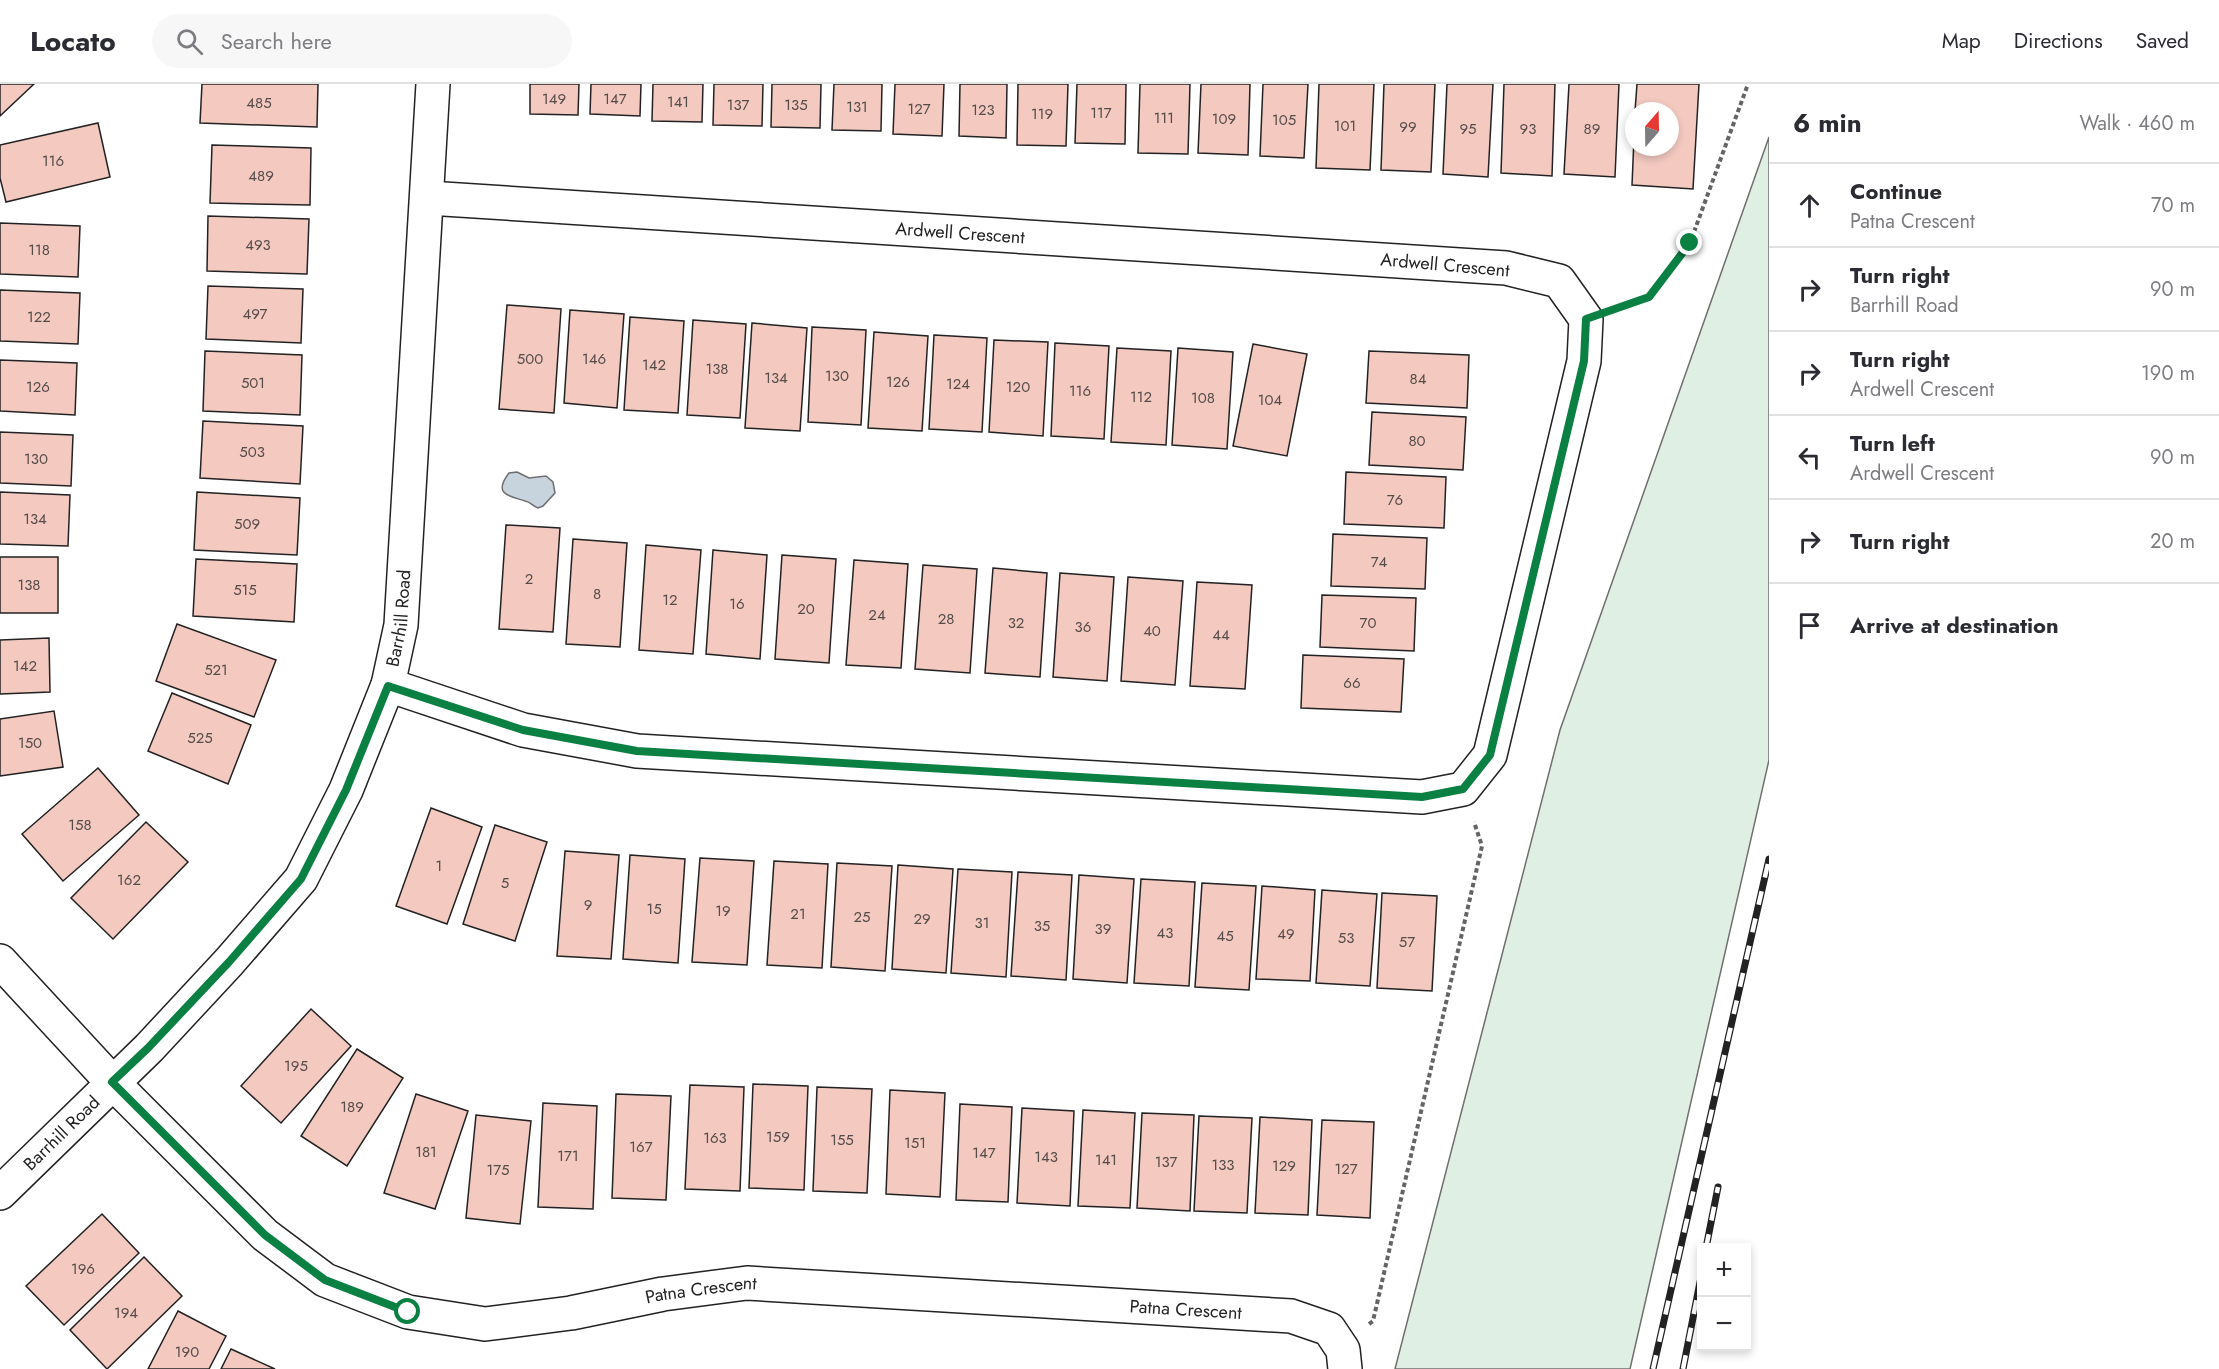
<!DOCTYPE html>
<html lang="en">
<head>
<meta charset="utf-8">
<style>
  :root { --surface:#fff; --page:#f7f7f7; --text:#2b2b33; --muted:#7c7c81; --line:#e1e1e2 }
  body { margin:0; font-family:Jost,sans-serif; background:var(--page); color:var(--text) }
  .controls { position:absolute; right:18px; bottom:18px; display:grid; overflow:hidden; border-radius:0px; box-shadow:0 3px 9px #0003 }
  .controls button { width:54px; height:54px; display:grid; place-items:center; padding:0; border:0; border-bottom:2px solid var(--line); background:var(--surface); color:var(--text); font:30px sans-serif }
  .compass { position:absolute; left:1625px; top:18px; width:54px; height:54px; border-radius:50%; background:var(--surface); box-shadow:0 3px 9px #0003; rotate:20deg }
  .stop { position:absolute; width:18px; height:18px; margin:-14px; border:4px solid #0b8043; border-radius:50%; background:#fff }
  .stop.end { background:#0b8043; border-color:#fff; box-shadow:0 2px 6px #0008 }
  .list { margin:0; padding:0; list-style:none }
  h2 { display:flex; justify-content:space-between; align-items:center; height:78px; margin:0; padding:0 24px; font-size:26px }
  h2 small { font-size:20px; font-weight:400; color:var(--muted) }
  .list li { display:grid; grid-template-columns:39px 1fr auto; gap:18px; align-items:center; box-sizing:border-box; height:84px; padding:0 24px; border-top:2px solid var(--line) }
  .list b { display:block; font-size:22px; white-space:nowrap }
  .list p { margin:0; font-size:20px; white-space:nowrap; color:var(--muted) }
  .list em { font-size:20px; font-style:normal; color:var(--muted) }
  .icon { flex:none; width:33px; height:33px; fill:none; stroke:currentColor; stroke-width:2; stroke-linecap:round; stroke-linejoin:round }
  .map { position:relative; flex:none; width:1769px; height:1285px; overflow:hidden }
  header { display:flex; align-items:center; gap:36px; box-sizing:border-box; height:84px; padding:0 30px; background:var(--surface); border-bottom:2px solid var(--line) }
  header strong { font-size:28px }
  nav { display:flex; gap:33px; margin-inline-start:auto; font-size:21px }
  .search { width:420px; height:54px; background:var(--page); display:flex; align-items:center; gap:15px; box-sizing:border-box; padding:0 21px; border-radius:33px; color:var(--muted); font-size:22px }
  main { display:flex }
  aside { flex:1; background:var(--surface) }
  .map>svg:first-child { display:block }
  .green { fill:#e0efe3; stroke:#6f6f6f; stroke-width:1.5 }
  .water { fill:#c7d3dd; stroke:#6f6f6f; stroke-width:1.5 }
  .building { fill:#f3c9c0; stroke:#222; stroke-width:1.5 }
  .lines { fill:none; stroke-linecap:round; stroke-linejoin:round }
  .minor-casing { stroke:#222; stroke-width:36 }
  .tertiary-casing { stroke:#222; stroke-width:36 }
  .path { stroke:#646464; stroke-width:4; stroke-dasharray:4.5 3; stroke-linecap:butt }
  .minor { stroke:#fff; stroke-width:33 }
  .tertiary { stroke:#fff; stroke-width:33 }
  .rail-casing { stroke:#222; stroke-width:7 }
  .rail { stroke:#fff; stroke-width:4.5; stroke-dasharray:14; stroke-linecap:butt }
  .route { stroke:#0b8043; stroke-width:8 }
  .labels { text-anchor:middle; stroke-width:4.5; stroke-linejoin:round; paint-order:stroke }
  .number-label { font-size:15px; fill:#564c4a }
  .street-label { font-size:18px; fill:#222; stroke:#fff }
</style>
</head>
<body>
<header>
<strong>Locato</strong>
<div class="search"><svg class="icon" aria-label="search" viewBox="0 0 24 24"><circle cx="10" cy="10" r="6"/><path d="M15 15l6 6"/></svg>Search here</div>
<nav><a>Map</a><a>Directions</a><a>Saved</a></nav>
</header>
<main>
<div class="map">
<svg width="1769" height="1285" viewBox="0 0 1769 1285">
  <rect width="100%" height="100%" fill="#fff"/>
  <path class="green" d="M1769,53V676L1630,1285H1395L1560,646Z"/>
  <path class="water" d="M517,388L529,394L546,392L553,398L555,409L543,422L538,424C532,422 531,418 525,417C510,412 492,411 509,389Z"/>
  <g class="building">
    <path d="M0,0H34L0,32Z"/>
    <path d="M202,0H318L317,43L200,39Z"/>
    <path d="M530,0H579L578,31L530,30Z"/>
    <path d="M591,0H641L640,32L590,30Z"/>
    <path d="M653,0H703L702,38L652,37Z"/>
    <path d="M714,0H763L762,42L713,41Z"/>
    <path d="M772,0H821L820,44L771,43Z"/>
    <path d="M834,0H882L881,47L832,46Z"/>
    <path d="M895,0H944L942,52L893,50Z"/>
    <path d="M960,0H1007L1006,54L959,52Z"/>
    <path d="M1018,0H1068L1066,62L1017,61Z"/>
    <path d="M1077,0H1126L1125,60L1075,59Z"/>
    <path d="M1140,0H1190L1188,70L1138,69Z"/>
    <path d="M1201,0H1250L1248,71L1198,69Z"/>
    <path d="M1263,0H1308L1304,74L1260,72Z"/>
    <path d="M1319,0H1374L1370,86L1316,84Z"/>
    <path d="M1384,0H1435L1431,88L1381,86Z"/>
    <path d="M1447,0H1493L1488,93L1443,90Z"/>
    <path d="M1504,0H1555L1552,92L1501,89Z"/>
    <path d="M1569,0H1619L1615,93L1564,90Z"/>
    <path d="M1637,0H1699L1693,105L1632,101L1634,54V63H1670V27H1635Z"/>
    <path d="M98,39L110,93L6,118L0,94V61Z"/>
    <path d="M212,61L311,64L310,121L210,119Z"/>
    <path d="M208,132L309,135L307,190L207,187Z"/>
    <path d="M0,139L80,142L78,193L0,190Z"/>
    <path d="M208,202L303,205L301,259L206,255Z"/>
    <path d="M0,206L80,209L78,260L0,257Z"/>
    <path d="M507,221L561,225L554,329L499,325Z"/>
    <path d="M570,226L624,230L617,324L564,319Z"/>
    <path d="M630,233L684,237L678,329L624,326Z"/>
    <path d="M693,236L746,240L740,334L687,331Z"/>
    <path d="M752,239L807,244L800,347L745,344Z"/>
    <path d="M812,243L866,246L861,341L808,338Z"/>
    <path d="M874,248L928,252L922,347L868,344Z"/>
    <path d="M934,251L987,254L982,348L929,345Z"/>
    <path d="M994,256L1048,258L1043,352L989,348Z"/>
    <path d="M1055,259L1109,262L1104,355L1051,352Z"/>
    <path d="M1253,260L1307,270L1287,372L1233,362Z"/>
    <path d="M1117,264L1171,267L1166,361L1111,358Z"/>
    <path d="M1178,264L1233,268L1227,365L1172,361Z"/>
    <path d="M205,267L302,271L300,331L203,327Z"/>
    <path d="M1369,267L1469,271L1467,324L1366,319Z"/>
    <path d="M0,276L77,279L75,331L0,327Z"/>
    <path d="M1372,328L1466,333L1463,386L1369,381Z"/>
    <path d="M203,337L303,342L300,400L200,394Z"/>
    <path d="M0,348L73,351L71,402L0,399Z"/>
    <path d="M1346,388L1446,393L1444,444L1344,440Z"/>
    <path d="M0,408L70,411L68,462L0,460Z"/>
    <path d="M197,408L300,414L297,471L194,466Z"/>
    <path d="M506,441L560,444L553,548L499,545Z"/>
    <path d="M1333,450L1427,454L1425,505L1331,502Z"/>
    <path d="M573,455L627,459L620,563L566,560Z"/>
    <path d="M646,461L701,466L693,570L639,566Z"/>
    <path d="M713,466L767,471L760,575L706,570Z"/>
    <path d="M782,471L836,475L829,579L775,575Z"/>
    <rect x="0" y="473" width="58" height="56"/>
    <path d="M196,475L297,480L294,538L193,532Z"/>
    <path d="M854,476L908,480L901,584L846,581Z"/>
    <path d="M923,481L977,485L970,589L915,585Z"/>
    <path d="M993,484L1047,489L1040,593L985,589Z"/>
    <path d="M1060,489L1114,493L1107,597L1053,593Z"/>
    <path d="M1128,493L1183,497L1175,601L1121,597Z"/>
    <path d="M1197,498L1252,501L1245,605L1190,602Z"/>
    <path d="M1322,511L1416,514L1414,567L1320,563Z"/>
    <path d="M177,540L276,576L254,633L156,597Z"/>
    <path d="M49,554L50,608L0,610V556Z"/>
    <path d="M1303,571L1404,575L1401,628L1301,624Z"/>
    <path d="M172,609L251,641L228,700L148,667Z"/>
    <path d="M54,627L63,683L0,692V635Z"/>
    <path d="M98,684L139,731L63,797L22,750Z"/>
    <path d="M431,724L482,743L447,840L396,822Z"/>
    <path d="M146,738L188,778L113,855L71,814Z"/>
    <path d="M495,741L547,758L515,857L463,840Z"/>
    <path d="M565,767L619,771L611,875L557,872Z"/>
    <path d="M630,771L685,775L678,879L623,875Z"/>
    <path d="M700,774L754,777L747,881L692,878Z"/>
    <path d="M774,777L828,780L822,884L767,881Z"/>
    <path d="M837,779L892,782L885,887L831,883Z"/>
    <path d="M898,781L953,785L946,889L892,885Z"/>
    <path d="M958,785L1012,788L1006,893L951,889Z"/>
    <path d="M1018,788L1072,791L1066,896L1011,892Z"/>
    <path d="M1079,791L1134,795L1127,899L1073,895Z"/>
    <path d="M1141,795L1195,798L1189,902L1134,899Z"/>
    <path d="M1202,799L1256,802L1249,906L1195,903Z"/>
    <path d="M1262,802L1315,806L1310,897L1256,895Z"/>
    <path d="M1322,806L1377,810L1370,902L1316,899Z"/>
    <path d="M1382,809L1437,812L1432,907L1377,904Z"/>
    <path d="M311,925L351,962L281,1039L241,1002Z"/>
    <path d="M357,965L403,994L347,1082L301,1052Z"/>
    <path d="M753,1000L808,1002L804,1106L749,1104Z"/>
    <path d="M690,1001L744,1003L740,1107L685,1105Z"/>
    <path d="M817,1003L872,1005L867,1109L813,1107Z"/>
    <path d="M890,1006L945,1009L940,1113L886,1110Z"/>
    <path d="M416,1010L468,1027L435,1125L384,1109Z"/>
    <path d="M616,1010L671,1012L666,1116L612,1114Z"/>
    <path d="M543,1019L597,1022L593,1125L538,1123Z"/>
    <path d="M960,1020L1012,1023L1008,1118L956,1116Z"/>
    <path d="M1022,1024L1074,1027L1070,1122L1017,1119Z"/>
    <path d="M1083,1026L1135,1029L1130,1124L1078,1122Z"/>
    <path d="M1142,1029L1194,1031L1190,1127L1137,1124Z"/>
    <path d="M476,1031L531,1037L520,1140L466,1134Z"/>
    <path d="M1199,1032L1252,1034L1247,1129L1194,1127Z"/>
    <path d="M1260,1033L1312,1036L1308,1131L1255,1129Z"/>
    <path d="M1322,1036L1374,1038L1370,1134L1317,1131Z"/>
    <path d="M102,1130L139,1169L64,1241L26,1202Z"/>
    <path d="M144,1173L182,1212L107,1285L70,1246Z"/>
    <path d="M178,1227L226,1252L209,1285H148Z"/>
    <path d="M231,1265L275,1285H221Z"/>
  </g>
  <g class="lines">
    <g class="minor-casing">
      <g id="minor">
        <path d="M388,601L523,646L637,667L1422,713L1463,705L1490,671L1584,277L1586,235L1559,197L1506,184L428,114"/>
        <path id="s1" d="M0,877L112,998L265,1151L325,1196L408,1228L485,1240L571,1229L663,1210L747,1199L1291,1232L1329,1245L1343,1266L1345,1285"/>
      </g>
    </g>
    <g class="tertiary-casing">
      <g id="tertiary">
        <path id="s2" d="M0,1109L149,964L229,878L301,795L346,706L388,601L401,541L433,0"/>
      </g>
    </g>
    <g class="path">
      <path d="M1618,224L1649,213L1690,159L1748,0"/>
      <path d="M1369,1240L1373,1237L1482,762L1474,738"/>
    </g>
    <use href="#minor" class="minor"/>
    <use href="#tertiary" class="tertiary"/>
    <g class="rail-casing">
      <g id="rail">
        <path d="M1706,1164L1718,1103"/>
        <path d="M1653,1285L1769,775"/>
        <path d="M1683,1285L1702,1188"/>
      </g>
    </g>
    <use href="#rail" class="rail"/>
  </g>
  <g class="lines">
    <path class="route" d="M408,1228L325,1196L265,1151L112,998L148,964L229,878L301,795L346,706L388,602L523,646L637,667L1422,713L1463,705L1490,671L1584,277L1586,235L1649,213L1690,159"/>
  </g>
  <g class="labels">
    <g class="number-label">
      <text x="554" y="20">149</text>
      <text x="615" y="20">147</text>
      <text x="678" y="23">141</text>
      <text x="259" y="24">485</text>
      <text x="738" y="26">137</text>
      <text x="796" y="26">135</text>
      <text x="857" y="28">131</text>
      <text x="919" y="30">127</text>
      <text x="983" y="31">123</text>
      <text x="1101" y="34">117</text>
      <text x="1042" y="35">119</text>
      <text x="1164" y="39">111</text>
      <text x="1224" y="40">109</text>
      <text x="1284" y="41">105</text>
      <text x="1345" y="47">101</text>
      <text x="1408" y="48">99</text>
      <text x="1468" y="50">95</text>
      <text x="1528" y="50">93</text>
      <text x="1592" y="50">89</text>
      <text x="53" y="82">116</text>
      <text x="261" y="97">489</text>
      <text x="258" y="166">493</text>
      <text x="39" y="171">118</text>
      <text x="255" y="235">497</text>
      <text x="39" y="238">122</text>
      <text x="530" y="280">500</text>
      <text x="594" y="280">146</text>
      <text x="654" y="286">142</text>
      <text x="717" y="290">138</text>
      <text x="837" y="297">130</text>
      <text x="776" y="299">134</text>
      <text x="1418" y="300">84</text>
      <text x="898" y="303">126</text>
      <text x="253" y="304">501</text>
      <text x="958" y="305">124</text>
      <text x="38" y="308">126</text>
      <text x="1018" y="308">120</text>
      <text x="1080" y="312">116</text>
      <text x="1141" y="318">112</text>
      <text x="1203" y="319">108</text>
      <text x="1270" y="321">104</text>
      <text x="1417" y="362">80</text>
      <text x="252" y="373">503</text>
      <text x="36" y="380">130</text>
      <text x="1395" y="421">76</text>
      <text x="35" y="440">134</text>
      <text x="247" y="445">509</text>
      <text x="1379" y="483">74</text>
      <text x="529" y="500">2</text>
      <text x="29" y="506">138</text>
      <text x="245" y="511">515</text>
      <text x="597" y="515">8</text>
      <text x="670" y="521">12</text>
      <text x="737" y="525">16</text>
      <text x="806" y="530">20</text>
      <text x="877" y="536">24</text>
      <text x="946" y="540">28</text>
      <text x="1016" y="544">32</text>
      <text x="1368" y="544">70</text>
      <text x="1083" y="548">36</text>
      <text x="1152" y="552">40</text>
      <text x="1221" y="556">44</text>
      <text x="25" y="587">142</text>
      <text x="216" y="591">521</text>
      <text x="1352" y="604">66</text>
      <text x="200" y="659">525</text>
      <text x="30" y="664">150</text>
      <text x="80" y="746">158</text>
      <text x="439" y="787">1</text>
      <text x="129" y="801">162</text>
      <text x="505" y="804">5</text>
      <text x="588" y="826">9</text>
      <text x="654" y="830">15</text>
      <text x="723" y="832">19</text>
      <text x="798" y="835">21</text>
      <text x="862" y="838">25</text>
      <text x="922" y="840">29</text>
      <text x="982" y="844">31</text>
      <text x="1042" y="847">35</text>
      <text x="1103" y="850">39</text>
      <text x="1165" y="854">43</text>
      <text x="1286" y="855">49</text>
      <text x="1225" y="857">45</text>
      <text x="1346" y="859">53</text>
      <text x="1407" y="863">57</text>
      <text x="296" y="987">195</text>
      <text x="352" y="1028">189</text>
      <text x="778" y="1058">159</text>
      <text x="715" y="1059">163</text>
      <text x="842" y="1061">155</text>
      <text x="915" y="1064">151</text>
      <text x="641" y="1068">167</text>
      <text x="426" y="1073">181</text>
      <text x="984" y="1074">147</text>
      <text x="568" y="1077">171</text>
      <text x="1046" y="1078">143</text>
      <text x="1106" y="1081">141</text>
      <text x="1166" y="1083">137</text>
      <text x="1223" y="1086">133</text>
      <text x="1284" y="1087">129</text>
      <text x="1346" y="1090">127</text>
      <text x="498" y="1091">175</text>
      <text x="83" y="1190">196</text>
      <text x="126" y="1234">194</text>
      <text x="187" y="1273">190</text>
    </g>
    <g class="street-label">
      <text transform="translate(960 149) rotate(4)" y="6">Ardwell Crescent</text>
      <text transform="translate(1445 181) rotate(5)" y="6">Ardwell Crescent</text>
      <text dy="6" stroke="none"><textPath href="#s2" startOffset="716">Barrhill Road</textPath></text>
      <text dy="6" stroke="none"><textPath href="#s2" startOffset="86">Barrhill Road</textPath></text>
      <text dy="6" stroke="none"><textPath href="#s1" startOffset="842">Patna Crescent</textPath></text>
      <text dy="6" stroke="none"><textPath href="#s1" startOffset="1328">Patna Crescent</textPath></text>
    </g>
  </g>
</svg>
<div class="controls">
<button>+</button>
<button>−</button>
</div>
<svg class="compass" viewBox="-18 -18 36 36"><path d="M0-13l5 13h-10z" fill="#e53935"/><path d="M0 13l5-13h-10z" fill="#7c7c81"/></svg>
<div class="stop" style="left:408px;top:1228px"></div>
<div class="stop end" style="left:1690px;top:159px"></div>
</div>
<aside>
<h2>6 min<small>Walk · 460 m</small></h2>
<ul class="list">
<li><svg class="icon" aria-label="ahead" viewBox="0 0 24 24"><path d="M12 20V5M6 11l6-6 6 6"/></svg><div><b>Continue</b><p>Patna Crescent</p></div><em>70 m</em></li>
<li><svg class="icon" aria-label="right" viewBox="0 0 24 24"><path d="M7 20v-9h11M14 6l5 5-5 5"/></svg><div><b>Turn right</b><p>Barrhill Road</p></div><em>90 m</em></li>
<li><svg class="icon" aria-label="right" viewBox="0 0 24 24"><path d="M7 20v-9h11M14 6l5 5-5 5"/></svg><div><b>Turn right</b><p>Ardwell Crescent</p></div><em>190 m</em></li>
<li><svg class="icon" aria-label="left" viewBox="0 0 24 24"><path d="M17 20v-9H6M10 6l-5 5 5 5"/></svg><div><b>Turn left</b><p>Ardwell Crescent</p></div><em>90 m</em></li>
<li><svg class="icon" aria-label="right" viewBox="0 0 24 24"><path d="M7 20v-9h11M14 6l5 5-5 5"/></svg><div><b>Turn right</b></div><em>20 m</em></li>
<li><svg class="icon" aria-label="arrive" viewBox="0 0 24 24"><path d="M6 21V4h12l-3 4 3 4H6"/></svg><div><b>Arrive at destination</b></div></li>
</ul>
</aside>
</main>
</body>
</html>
